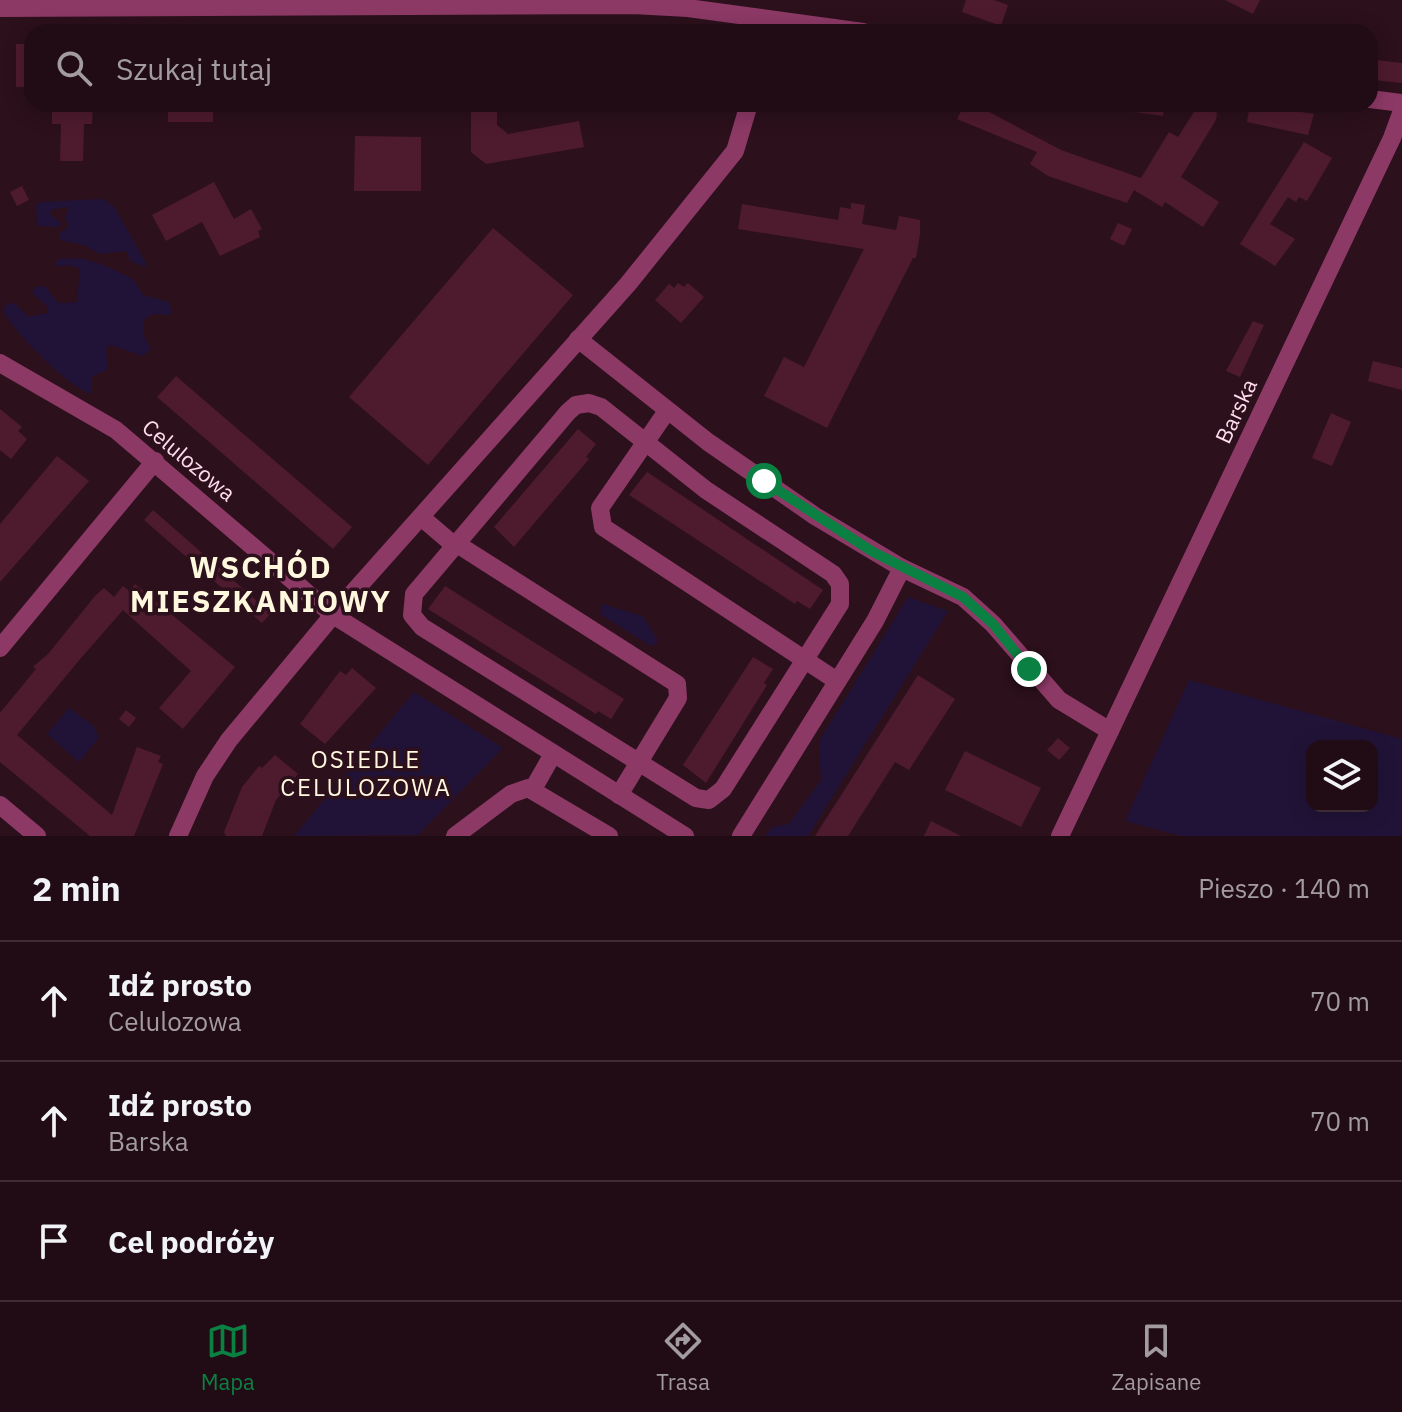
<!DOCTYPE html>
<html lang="pl">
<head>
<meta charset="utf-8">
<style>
  :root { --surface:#210c15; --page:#2d1a22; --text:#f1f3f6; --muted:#a29ba0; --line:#3e2c34; --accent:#0b8043 }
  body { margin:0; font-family:"IBM Plex Sans",sans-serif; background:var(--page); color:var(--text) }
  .controls { position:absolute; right:24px; bottom:24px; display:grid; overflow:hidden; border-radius:16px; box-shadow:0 4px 20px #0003 }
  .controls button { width:72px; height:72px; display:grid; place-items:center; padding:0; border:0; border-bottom:2px solid var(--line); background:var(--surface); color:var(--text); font:40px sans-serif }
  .stop { position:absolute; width:24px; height:24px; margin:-18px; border:6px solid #0b8043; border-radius:50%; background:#fff }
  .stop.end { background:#0b8043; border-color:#fff; box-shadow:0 2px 8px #0008 }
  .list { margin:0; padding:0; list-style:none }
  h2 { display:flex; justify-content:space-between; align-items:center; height:104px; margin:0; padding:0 32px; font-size:34px }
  h2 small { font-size:26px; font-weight:400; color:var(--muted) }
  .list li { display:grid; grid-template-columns:52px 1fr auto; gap:24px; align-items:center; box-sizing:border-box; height:120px; padding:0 32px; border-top:2px solid var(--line) }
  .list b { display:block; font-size:30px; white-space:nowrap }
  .list p { margin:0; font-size:26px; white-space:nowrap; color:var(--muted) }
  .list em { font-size:26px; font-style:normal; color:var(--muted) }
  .icon { flex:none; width:44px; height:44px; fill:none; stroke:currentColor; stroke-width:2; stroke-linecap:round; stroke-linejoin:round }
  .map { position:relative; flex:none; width:1402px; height:836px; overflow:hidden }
  .search { position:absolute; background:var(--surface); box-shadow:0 4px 20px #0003; left:24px; right:24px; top:24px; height:88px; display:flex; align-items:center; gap:20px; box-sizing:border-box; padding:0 28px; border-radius:24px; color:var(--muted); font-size:30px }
  .sheet { height:464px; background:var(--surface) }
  nav { display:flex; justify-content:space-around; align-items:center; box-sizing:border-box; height:112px; border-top:2px solid var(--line); background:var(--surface); font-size:22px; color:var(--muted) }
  nav a { display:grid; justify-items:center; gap:4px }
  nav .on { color:var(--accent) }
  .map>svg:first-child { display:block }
  .green { fill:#211337; fill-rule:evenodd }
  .building { fill:#4e1b2e }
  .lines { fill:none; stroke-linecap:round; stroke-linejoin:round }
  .minor { stroke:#8d3966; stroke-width:18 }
  .route { stroke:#0b8043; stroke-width:10 }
  .labels { text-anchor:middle; stroke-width:7; stroke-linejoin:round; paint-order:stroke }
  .street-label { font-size:22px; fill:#ffdcec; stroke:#2c101c }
  .neighbourhood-label { font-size:24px; letter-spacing:2px; fill:#fff8de; stroke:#2c101c }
  .district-label { font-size:30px; font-weight:bold; letter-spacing:2px; fill:#fff8de; stroke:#2c101c }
</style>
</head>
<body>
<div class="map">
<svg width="1402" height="836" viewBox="0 0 1402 836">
  <rect width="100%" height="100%" fill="#2c101c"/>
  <g class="green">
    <path d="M103,199L114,207L145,261V267L131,261L126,251L100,254L84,245L59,240V234L69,226L65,217L69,210L66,207L51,210L50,214L61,223L59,227L37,226L36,205L40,202Z"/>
    <path d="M62,258L85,259L106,266L133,279L143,295L169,302L172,311L170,315L152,314L144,320V336L151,349L142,356L111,345L106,349L108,369L92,377V394C73,391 11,330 3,310L5,305L14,303L29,317L47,313V306L32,293L35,287L45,286L58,303L77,302L80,269L69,265L57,267L56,262Z"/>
    <path d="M908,597L948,611L808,836H765L772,827L789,824L821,780L819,741Z"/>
    <path d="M602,604L643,616L658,641L651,646L600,614Z"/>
    <path d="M1189,680L1402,739V836H1181L1125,821ZM1312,746H1372V806H1312Z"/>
    <path d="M414,692L503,748L418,835L294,836Z"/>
    <path d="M69,708L93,725L99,738L79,762L47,734Z"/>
  </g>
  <g class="building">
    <path d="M966,0H994L1008,5L1001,26L962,12Z"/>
    <path d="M1225,0H1260L1253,14Z"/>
    <rect x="16" y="44" width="16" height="43"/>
    <path d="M1376,60L1402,63V83L1374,80Z"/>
    <path d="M52,104H93L92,124H84L83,161H60L61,124H52Z"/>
    <rect x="168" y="104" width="45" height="18"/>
    <path d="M471,104H497V125L508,134L579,121L584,147L486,164L471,152Z"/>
    <path d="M965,104H974L1061,150L1141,178L1169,132L1178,137L1199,104H1203L1217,113L1216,120L1181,177L1219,202L1203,227L1165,202L1162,207L1134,190L1127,203L1048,176L1030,164L1037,152L957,119Z"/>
    <path d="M1129,104H1165L1163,116L1128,111Z"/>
    <path d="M1250,104L1314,114L1308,135L1247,122Z"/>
    <path d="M355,136L421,137V191H354Z"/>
    <path d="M1304,142L1332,158L1307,201L1299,197L1296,202L1288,197L1270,224L1295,239L1275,266L1240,244Z"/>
    <path d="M214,182L234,219L251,209L262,229L258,231L260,237L220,256L202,222L166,241L152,215Z"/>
    <path d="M22,186L29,200L17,206L10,192Z"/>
    <path d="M851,203L865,205L862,224L896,230L899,216L920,220V234L916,258H913L827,428L764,396L784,357L804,367L864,249L738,229L742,204L838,220L840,207L851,209Z"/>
    <path d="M1118,223L1132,229L1124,246L1110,239Z"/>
    <path d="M493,228L573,295L428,465L349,397Z"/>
    <path d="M678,283L684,287L688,283L704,297L681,323L655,300L669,284L674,288Z"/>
    <path d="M1253,321L1264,325L1240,377L1226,371Z"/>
    <path d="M1373,361L1402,368V390L1368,381Z"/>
    <path d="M176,376L352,527L333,549L157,397Z"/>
    <path d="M0,409L22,427L18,431L27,439L11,459L0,450Z"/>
    <path d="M1331,413L1351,422L1332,466L1312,458Z"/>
    <path d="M578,429L596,444L586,457L589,459L514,547L494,527Z"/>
    <path d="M57,456L89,481L0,582V524Z"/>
    <path d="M647,472L823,590L810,609L797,601L795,604L629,495Z"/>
    <path d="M153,510L271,613L262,623L144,520Z"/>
    <path d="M135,584L235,667L183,729L159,708L191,671L123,610L81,658L17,735L112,815L137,747L161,756L158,762L163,764L134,836H90L0,762V713L36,669L33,667L48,654L95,596L104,588L114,597L123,586L129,591Z"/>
    <path d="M445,586L624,699L611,719L598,711L596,714L428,609Z"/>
    <path d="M753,657L773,669L764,683L767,685L706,783L683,765Z"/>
    <path d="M352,668L376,688L325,744L300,724L340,671L346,675Z"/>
    <path d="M918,675L955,699L909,770L895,762L848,836H815Z"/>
    <path d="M126,710L136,718L129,727L119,719Z"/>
    <path d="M1058,738L1070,748L1059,760L1047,750Z"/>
    <path d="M965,751L1041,788L1021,827L945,790Z"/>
    <path d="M275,755L298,774L276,800L262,836H226L224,832L242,787L259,766L262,768Z"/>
    <path d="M931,821L961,836H924Z"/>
  </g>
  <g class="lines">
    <g class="minor">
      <path d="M0,8L633,5L688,8L863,32"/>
      <path d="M1370,99L1402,103"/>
      <path d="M578,339L708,442L815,516L902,568L963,597L993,624L1059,700L1110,731"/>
      <path d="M0,363L116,430L333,615L685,836"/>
      <path d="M589,403L601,407L706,490L833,574L840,584V604L723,789L709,800L696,798L422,627L412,615L414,594L568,412L576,405Z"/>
      <path d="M667,411L600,508L603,527L837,681"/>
      <path d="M421,517L455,546"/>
      <path d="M457,544L677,684L678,698L619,795"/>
      <path d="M0,648L155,461"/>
      <path d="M533,789L553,754"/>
      <path d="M0,805L37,836"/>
      <path d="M178,836L205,776L229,740L333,615L628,284L735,151L749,104"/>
      <path d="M455,836L511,794L528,788L609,836"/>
      <path d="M741,836L875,621L902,568"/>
      <path d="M1060,836L1392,138L1402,111"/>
    </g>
  </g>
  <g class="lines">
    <path class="route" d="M764,481L873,552L963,597L993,624L1029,669"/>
  </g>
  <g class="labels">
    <g class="street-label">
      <text transform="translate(1236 411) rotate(-65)" y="8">Barska</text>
      <text transform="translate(189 460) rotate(40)" y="8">Celulozowa</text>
    </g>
    <g class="neighbourhood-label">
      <text x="366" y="768">OSIEDLE<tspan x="366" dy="28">CELULOZOWA</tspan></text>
    </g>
    <g class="district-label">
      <text x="261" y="578">WSCHÓD<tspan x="261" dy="34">MIESZKANIOWY</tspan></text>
    </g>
  </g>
</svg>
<div class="controls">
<button><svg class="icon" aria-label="layers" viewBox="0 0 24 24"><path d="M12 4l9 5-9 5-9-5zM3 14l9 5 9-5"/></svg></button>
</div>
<div class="stop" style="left:764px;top:481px"></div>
<div class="stop end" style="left:1029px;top:669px"></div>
<div class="search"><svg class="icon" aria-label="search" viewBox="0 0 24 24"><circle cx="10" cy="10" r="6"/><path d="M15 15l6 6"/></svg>Szukaj tutaj</div>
</div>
<section class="sheet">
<h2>2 min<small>Pieszo · 140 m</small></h2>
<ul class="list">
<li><svg class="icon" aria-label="ahead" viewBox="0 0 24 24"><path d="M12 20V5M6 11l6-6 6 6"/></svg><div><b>Idź prosto</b><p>Celulozowa</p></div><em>70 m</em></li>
<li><svg class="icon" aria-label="ahead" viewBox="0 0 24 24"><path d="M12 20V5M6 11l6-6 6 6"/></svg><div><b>Idź prosto</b><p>Barska</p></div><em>70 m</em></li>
<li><svg class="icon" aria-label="arrive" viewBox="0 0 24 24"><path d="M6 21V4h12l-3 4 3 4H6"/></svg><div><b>Cel podróży</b></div></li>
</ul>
</section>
<nav>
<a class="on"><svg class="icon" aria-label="map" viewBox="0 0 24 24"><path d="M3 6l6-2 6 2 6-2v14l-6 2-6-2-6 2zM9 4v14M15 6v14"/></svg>Mapa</a>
<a><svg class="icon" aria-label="directions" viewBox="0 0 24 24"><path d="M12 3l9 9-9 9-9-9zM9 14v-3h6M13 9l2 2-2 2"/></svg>Trasa</a>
<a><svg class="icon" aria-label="saved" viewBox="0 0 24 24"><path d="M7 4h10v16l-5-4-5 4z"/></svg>Zapisane</a>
</nav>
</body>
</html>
